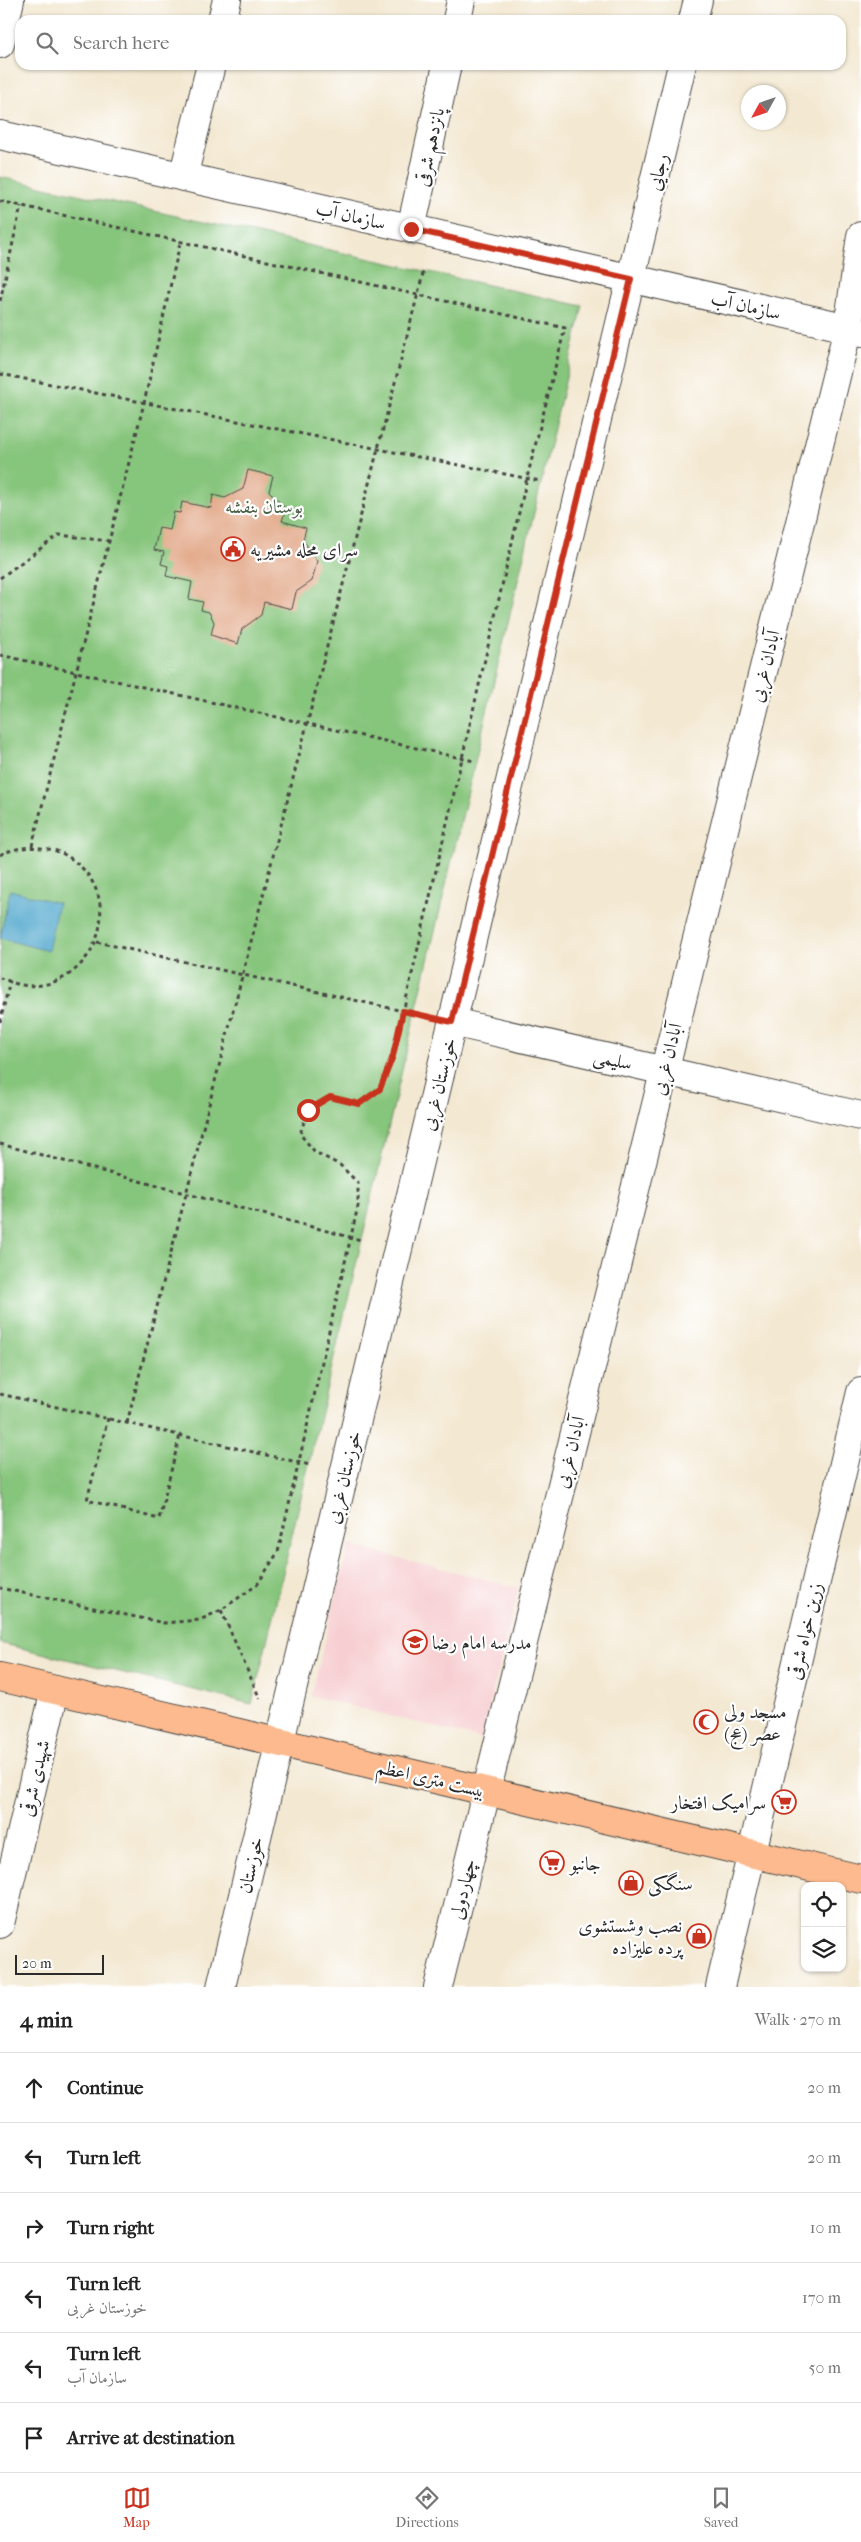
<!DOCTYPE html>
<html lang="en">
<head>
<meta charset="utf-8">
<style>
  :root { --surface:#fff; --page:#f2f2f2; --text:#222; --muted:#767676; --line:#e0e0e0; --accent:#c8321e }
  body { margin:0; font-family:"IM FELL French Canon",Amiri,serif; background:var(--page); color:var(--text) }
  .controls { position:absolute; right:15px; bottom:15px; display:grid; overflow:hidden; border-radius:10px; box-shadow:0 1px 4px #0004 }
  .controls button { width:45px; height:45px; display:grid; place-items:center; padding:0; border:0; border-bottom:1px solid var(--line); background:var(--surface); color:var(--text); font:25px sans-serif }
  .compass { position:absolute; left:741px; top:85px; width:45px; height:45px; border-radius:50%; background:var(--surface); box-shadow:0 1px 4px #0004; rotate:230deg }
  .scale { position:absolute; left:15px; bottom:12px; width:89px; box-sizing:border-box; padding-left:5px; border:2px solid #2b2b2b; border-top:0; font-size:14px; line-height:18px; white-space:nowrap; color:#2b2b2b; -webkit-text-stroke:4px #fff; paint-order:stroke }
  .stop { position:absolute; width:15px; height:15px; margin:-11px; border:4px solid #c8321e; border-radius:50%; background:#fff }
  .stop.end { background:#c8321e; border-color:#fff; box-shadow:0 1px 5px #0008 }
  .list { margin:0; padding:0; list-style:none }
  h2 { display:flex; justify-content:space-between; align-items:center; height:65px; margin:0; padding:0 20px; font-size:21px }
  h2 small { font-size:16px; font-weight:400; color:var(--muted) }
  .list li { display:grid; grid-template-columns:32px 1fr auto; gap:15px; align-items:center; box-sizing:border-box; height:70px; padding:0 20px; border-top:1px solid var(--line) }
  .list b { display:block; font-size:19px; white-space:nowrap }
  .list p { margin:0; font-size:16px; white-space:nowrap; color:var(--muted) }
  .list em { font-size:16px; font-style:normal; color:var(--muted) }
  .icon { flex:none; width:28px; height:28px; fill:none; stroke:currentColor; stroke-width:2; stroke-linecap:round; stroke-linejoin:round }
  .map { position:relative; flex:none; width:861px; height:1987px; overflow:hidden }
  .search { position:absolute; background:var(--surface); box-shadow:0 1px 4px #0004; left:15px; right:15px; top:15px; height:55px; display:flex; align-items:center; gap:12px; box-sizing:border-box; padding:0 18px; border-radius:15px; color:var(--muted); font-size:19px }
  .sheet { height:485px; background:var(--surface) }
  nav { display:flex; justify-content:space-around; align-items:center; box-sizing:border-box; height:70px; border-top:1px solid var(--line); background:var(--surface); font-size:14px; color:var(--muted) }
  nav a { display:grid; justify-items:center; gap:2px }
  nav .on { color:var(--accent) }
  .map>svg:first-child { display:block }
  .built { fill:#f7cfd2 }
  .green { fill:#86c57c; stroke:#587854 }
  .water { fill:#52a8ce; stroke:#3e6a7c }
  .building { fill:#e2a888 }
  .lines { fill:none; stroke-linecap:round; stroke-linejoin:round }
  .minor-casing { stroke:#494744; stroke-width:30 }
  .major-casing { stroke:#494744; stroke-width:30 }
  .path { stroke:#494744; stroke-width:3; stroke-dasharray:4 4; stroke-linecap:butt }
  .minor { stroke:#fff; stroke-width:28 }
  .major { stroke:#fcba8e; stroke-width:28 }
  .route { stroke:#c8321e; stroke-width:6 }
  .labels { text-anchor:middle; stroke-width:4.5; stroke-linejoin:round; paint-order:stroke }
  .street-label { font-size:19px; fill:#2b2b2b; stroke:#fff }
  .park-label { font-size:19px; fill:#4b6147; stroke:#fff }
  .poi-label { font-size:19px; fill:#2b2b2b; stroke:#fff; text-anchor:start }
</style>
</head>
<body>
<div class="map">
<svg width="861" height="1987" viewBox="0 0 861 1987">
  <rect width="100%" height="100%" fill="#fff"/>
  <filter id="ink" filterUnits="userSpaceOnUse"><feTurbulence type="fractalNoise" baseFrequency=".02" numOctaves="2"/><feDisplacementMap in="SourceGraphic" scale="10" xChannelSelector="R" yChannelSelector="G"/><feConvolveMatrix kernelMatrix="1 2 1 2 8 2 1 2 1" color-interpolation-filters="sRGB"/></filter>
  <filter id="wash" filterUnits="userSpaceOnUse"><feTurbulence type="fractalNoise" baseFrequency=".0096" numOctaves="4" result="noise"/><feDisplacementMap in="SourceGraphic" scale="20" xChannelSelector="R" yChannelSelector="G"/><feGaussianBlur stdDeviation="1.12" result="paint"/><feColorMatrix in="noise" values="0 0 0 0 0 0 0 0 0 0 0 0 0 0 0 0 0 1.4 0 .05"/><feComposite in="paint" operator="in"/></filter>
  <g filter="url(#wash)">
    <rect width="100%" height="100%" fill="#f3e8d1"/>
    <path class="built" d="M349,1545L519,1588L481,1739L311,1696Z"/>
    <path class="green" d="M0,177L583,306L252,1704L0,1643Z"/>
    <path class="water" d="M10,890L58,903L48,951L0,938Z"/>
    <g id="blocks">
      <path class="building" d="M248,470L273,476L269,491L286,509L282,521L306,528L303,540L317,561L312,581L296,592L292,609L264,602L261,615L242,629L238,644L211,635L214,622L209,612L201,610L203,602L189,599L192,582L166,576L168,566L161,564L164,552L154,550L159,528L170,530L174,512L180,513L182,502L211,508L213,495L225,498L243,489Z"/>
    </g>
  </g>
  <g filter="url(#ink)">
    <use href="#blocks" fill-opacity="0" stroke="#494744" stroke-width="1"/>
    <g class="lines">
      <g class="minor-casing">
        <g id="minor">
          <path d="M222,20L227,0"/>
          <path d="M457,20L461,0"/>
          <path d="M693,20L698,0"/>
          <path d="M0,44L10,0"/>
          <path d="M0,135L848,328L861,333"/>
          <path d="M183,177L211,65"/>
          <path d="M411,229L447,65"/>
          <path d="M452,1022L861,1116"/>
          <path d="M0,1924L55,1690"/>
          <path d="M221,1987L682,65"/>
          <path d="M438,1987L848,328L861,236"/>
          <path d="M720,1987L861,1392"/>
        </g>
      </g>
      <g class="major-casing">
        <path id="major" d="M0,1677L861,1879"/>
      </g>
      <g class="path">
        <path d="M0,201L565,328L527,478L393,1056L380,1089L359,1104L330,1097L308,1110L300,1134L315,1152L340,1165L358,1183V1206L278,1552L257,1585L221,1610L200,1620L164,1623L0,1588"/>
        <path d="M0,301L21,206"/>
        <path d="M0,374L540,481"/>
        <path d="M0,578L59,535L109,541"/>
        <path d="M0,655L474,761"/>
        <path d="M32,846L144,403L180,243"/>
        <path d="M0,855C16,847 31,846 48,849C62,851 73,859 83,869C126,916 85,994 22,985C15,984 7,980 0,978"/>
        <path d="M97,942L425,1016"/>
        <path d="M0,1022L10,981"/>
        <path d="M0,1144L361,1240"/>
        <path d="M0,1394L310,1465"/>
        <path d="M108,1418L87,1500L159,1519L180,1435"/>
        <path d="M127,1423L424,270"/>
        <path d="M221,1610L260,1699"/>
      </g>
      <use href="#minor" class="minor"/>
      <use href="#major" class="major"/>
    </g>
  </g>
  <g class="lines" filter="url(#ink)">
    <path class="route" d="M308,1110L330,1097L359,1104L380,1089L393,1056L403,1011L452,1022L631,279L411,229"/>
  </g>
  <defs>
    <g id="civic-ring" transform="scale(1.25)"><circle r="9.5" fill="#fff" stroke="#c8321e" stroke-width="1.5"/><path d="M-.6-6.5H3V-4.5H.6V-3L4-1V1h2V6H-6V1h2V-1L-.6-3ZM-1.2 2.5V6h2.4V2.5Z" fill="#c8321e"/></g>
    <g id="school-ring" transform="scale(1.25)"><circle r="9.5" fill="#fff" stroke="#c8321e" stroke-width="1.5"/><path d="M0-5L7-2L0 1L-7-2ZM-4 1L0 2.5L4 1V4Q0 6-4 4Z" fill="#c8321e"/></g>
    <g id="mosque-ring" transform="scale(1.25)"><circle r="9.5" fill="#fff" stroke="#c8321e" stroke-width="1.5"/><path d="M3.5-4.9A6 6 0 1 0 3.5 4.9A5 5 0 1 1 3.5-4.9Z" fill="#c8321e"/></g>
    <g id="supermarket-ring" transform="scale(1.25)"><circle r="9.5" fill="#fff" stroke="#c8321e" stroke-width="1.5"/><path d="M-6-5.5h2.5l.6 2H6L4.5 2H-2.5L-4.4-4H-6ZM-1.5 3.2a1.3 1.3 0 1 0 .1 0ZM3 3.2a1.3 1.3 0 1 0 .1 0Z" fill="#c8321e"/></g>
    <g id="shop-ring" transform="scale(1.25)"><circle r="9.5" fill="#fff" stroke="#c8321e" stroke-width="1.5"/><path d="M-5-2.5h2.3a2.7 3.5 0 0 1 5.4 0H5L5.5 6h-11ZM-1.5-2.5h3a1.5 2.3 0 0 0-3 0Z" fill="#c8321e"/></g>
  </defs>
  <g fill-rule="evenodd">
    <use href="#civic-ring" x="233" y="549"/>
    <use href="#school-ring" x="415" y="1642"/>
    <use href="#mosque-ring" x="706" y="1722"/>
    <use href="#supermarket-ring" x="784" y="1802"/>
    <use href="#supermarket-ring" x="552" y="1863"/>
    <use href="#shop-ring" x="631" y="1883"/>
    <use href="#shop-ring" x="699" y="1936"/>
  </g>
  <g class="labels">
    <g class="street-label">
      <text transform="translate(429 147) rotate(-78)" y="7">پانزدهم شرقی</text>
      <text transform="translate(657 172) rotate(-77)" y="7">رجایی</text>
      <text transform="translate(351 215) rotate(13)" y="7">سازمان آب</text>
      <text transform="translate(746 305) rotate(13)" y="7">سازمان آب</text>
      <text transform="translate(764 666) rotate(-76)" y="7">آبادان غربی</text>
      <text transform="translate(613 1059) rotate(13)" y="7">سلیمی</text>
      <text transform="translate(666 1059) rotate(-76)" y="7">آبادان غربی</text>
      <text transform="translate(438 1084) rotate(-76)" y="7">خوزستان غربی</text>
      <text transform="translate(569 1452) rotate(-76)" y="7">آبادان غربی</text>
      <text transform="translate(343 1477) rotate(-76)" y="7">خوزستان غربی</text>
      <text transform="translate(804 1631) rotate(-77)" y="7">زرین خواه شرقی</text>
      <text transform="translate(34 1778) rotate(-77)" y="7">شهیدی شرقی</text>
      <text transform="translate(431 1778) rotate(13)" y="7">بیست متری اعظم</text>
      <text transform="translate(250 1865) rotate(-77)" y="7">خوزستان</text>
      <text transform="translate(462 1889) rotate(-77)" y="7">چهاردولی</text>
    </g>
    <g class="park-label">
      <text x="264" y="513">بوستان بنفشه</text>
    </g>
    <g class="poi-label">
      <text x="250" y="556">سرای محله مشیریه</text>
      <text x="432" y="1649">مدرسه امام رضا</text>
      <text x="724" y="1718">مسجد ولی<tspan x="724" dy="22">عصر (عج)</tspan></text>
      <text x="766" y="1809" text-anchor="end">سرامیک افتخار</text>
      <text x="570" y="1870">جانبو</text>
      <text x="648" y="1890">سنگکی</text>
      <text x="682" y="1932" text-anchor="end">نصب وشستشوی<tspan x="682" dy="22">پرده علیزاده</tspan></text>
    </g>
  </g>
</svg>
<div class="controls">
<button><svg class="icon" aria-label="locate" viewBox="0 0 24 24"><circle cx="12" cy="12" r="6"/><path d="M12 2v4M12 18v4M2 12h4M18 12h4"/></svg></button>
<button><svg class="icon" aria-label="layers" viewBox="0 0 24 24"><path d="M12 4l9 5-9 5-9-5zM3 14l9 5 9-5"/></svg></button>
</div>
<svg class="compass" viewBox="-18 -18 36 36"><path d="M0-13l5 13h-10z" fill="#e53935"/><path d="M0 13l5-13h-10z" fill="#767676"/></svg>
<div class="scale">20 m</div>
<div class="stop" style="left:308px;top:1110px"></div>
<div class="stop end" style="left:411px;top:229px"></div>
<div class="search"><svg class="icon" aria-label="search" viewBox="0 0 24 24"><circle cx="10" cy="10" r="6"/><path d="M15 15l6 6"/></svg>Search here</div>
</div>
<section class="sheet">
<h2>4 min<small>Walk · 270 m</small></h2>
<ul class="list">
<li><svg class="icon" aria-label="ahead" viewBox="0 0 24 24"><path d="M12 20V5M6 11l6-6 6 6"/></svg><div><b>Continue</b></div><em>20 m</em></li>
<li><svg class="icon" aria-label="left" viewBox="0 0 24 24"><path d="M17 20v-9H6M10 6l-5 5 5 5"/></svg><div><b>Turn left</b></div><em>20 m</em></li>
<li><svg class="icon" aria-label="right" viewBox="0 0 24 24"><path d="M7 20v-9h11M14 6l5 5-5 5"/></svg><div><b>Turn right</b></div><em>10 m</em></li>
<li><svg class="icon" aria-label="left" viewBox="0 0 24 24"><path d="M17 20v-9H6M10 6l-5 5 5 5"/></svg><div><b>Turn left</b><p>خوزستان غربی</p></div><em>170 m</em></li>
<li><svg class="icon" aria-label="left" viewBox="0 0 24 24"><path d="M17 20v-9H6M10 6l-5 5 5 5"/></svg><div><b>Turn left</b><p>سازمان آب</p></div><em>50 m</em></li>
<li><svg class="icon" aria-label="arrive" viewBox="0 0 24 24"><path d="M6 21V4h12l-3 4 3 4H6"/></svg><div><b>Arrive at destination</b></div></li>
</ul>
</section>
<nav>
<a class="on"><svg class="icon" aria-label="map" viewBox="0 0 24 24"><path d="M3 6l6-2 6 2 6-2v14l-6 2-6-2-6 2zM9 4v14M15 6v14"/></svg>Map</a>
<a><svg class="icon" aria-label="directions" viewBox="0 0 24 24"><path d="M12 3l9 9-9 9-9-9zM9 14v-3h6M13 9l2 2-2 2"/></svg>Directions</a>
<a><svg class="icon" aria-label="saved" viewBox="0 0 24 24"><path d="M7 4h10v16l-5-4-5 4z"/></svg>Saved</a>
</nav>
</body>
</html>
